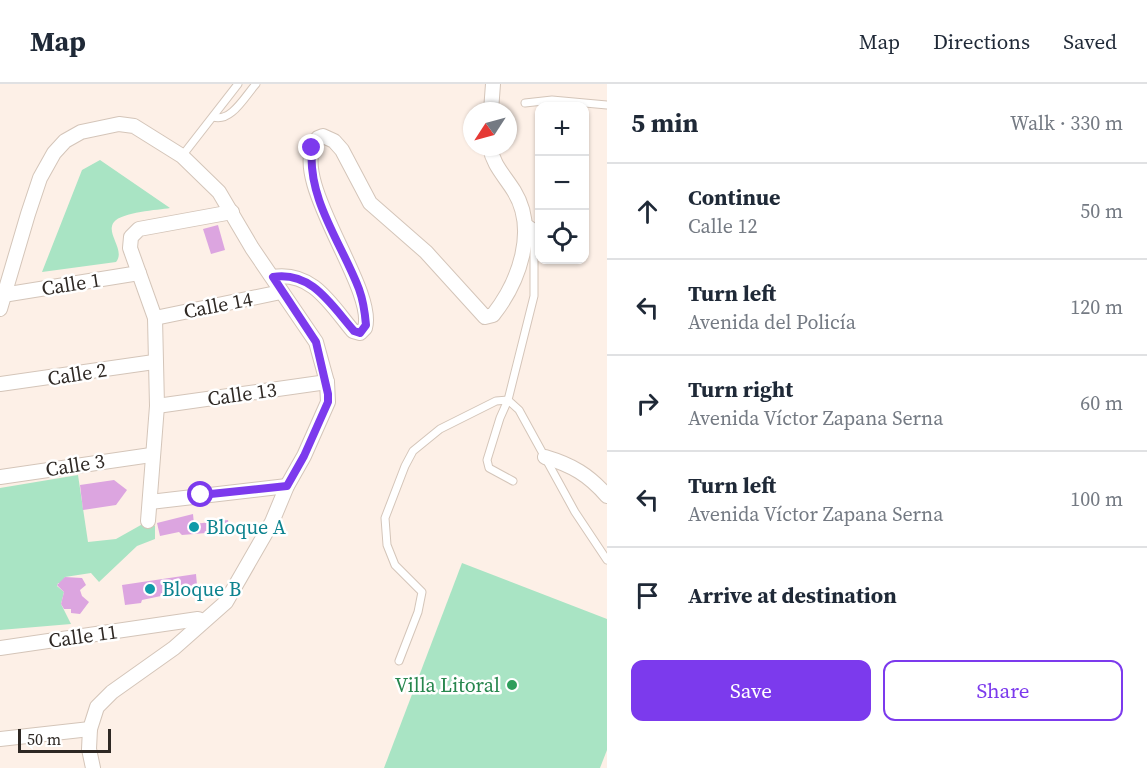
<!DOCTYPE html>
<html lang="en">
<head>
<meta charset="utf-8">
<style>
  :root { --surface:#fff; --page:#f6f6f7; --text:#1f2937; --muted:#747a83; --line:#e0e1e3; --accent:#7c3aed }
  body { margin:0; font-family:"Source Serif 4",serif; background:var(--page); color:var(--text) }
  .controls { position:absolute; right:18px; top:18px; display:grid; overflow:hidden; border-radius:12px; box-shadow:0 2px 4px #0004 }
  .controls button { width:54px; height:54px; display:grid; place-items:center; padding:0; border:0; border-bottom:2px solid var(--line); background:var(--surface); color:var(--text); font:30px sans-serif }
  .compass { position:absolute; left:463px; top:18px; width:54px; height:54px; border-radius:50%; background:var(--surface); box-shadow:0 2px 4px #0004; rotate:234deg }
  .scale { position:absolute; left:18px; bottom:15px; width:93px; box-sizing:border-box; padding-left:6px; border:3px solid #2e2824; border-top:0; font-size:16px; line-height:21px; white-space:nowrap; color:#2e2824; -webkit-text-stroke:4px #fff; paint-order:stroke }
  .stop { position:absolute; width:18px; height:18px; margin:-14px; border:4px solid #7c3aed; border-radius:50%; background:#fff }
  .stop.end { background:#7c3aed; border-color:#fff; box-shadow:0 2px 6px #0008 }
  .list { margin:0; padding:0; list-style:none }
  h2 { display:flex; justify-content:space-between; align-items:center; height:78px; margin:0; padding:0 24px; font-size:26px }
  h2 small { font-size:20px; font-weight:400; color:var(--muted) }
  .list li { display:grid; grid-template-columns:39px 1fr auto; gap:18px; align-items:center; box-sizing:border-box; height:96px; padding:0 24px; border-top:2px solid var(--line) }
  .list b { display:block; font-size:22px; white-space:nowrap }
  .list p { margin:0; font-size:20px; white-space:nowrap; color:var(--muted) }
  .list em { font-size:20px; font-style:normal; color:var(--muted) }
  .actions { display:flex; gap:12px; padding:18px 24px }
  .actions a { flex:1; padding:14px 0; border:2px solid var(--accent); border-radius:12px; text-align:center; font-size:21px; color:var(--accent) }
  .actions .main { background:var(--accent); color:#fff }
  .icon { flex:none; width:33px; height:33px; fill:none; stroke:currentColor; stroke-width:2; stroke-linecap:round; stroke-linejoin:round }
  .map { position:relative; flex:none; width:607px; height:684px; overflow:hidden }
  header { display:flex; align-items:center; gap:36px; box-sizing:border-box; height:84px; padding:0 30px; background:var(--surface); border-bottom:2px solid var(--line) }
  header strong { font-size:28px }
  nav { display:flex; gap:33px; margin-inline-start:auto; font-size:21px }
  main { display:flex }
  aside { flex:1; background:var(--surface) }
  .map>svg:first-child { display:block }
  .green { fill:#a9e4c4 }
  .building { fill:#dca5e0 }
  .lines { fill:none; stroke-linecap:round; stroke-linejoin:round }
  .service-casing { stroke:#d4c5b9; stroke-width:9 }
  .minor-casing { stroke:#d4c5b9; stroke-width:16 }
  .service { stroke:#fff; stroke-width:7 }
  .minor { stroke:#fff; stroke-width:14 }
  .route { stroke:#7c3aed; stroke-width:8 }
  .culture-dot { fill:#0f9aa8; stroke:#fff; stroke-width:2 }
  .leisure-dot { fill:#2e9e5b; stroke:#fff; stroke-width:2 }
  .labels { text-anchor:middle; stroke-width:5; stroke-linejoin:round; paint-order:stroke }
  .street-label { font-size:20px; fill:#2e2824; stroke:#fff }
  .culture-label { font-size:20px; fill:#0d838f; stroke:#fff; text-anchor:start }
  .leisure-label { font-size:20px; fill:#27864d; stroke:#fff; text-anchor:end }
</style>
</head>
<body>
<header>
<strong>Map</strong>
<nav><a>Map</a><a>Directions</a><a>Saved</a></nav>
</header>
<main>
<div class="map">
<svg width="607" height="684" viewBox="0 0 607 684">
  <rect width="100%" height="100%" fill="#fdf0e7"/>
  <g class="green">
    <path d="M100,76L170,124C158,126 122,128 114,138C105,149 126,166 116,178L42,188L82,86Z"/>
    <path d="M78,391L88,458L116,455L148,437L155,442V455L137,462L99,498L91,489L65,493L62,499H58L57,502L64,508L61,520L71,540L0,546V404Z"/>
    <path d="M462,479L607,535V666L600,684H384Z"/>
  </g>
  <g class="building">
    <path d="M218,141L225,166L211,170L203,145Z"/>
    <path d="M114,396L127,406L116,421L83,426L80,401Z"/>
    <path d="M193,430L194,440L228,436L230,447L182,451L179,448L160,452L157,439Z"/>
    <path d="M196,490L197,501L162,509L161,512L142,516L141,519L125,521L122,501Z"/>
    <path d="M65,493L82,494L86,501L80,506L82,512L89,518L80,530L71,529V525H64L61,520L64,508L57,501Z"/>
  </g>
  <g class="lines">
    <g class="service-casing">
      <g id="service">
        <path d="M525,19L552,16L607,21"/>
        <path d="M213,33C231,39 245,12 256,0"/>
        <path d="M182,72L238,0"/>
        <path d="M525,137L534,143V212L508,316L519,326L575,428L607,476"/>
        <path d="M399,577L418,528L422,508L395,481L387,461L385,434L405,382L413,367L440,345L496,317L508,316L500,334L487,376L489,384L513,397"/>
      </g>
    </g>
    <g class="minor-casing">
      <g id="minor">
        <path d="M491,27L493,0"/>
        <path d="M273,193C313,187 331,221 353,247L360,249L365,244C377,203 284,92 318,54L323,52L334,57L342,66L370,119L426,168L485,233L493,231C519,198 538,146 514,107C504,91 493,81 490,63"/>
        <path d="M3,211L139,189"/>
        <path d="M0,225L28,130L40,94L54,69L65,57L81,48L119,40L134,42L182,72L219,108L252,164L316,258L327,298L328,318L304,372L287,402L272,438L226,518L174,564L112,608L97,623L90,645L89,665L93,684"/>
        <path d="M155,234L281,208"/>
        <path d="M0,300L154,278"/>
        <path d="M157,322L327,298"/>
        <path d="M545,373C572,381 589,391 607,412"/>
        <path d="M0,393L151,371"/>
        <path d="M150,418L287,402"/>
        <path d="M148,437L157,322L155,234L130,164L131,153L139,145L232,128"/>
        <path d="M0,564L198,535L203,537"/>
        <path d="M0,655L90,645"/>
      </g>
    </g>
    <use href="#service" class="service"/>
    <use href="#minor" class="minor"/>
  </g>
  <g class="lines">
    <path class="route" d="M201,411L287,402L304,372L328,318V310L316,258L273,193C312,187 331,221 354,247L360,249L366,241C365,229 363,216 359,205C342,160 307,115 312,64"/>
  </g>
  <g class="culture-dot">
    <circle cx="194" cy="443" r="6"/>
    <circle cx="150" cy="505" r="6"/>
  </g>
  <circle class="leisure-dot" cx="512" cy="601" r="6"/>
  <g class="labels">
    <g class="street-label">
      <text transform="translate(71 200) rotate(-9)" y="7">Calle 1</text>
      <text transform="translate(218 221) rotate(-11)" y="7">Calle 14</text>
      <text transform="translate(77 290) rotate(-9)" y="7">Calle 2</text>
      <text transform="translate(242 310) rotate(-8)" y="7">Calle 13</text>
      <text transform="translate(75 381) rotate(-9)" y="7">Calle 3</text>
      <text transform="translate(83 552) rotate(-8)" y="7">Calle 11</text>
    </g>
    <g class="culture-label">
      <text x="206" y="450">Bloque A</text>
      <text x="162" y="512">Bloque B</text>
    </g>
    <g class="leisure-label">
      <text x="500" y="608">Villa Litoral</text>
    </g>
  </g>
</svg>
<div class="controls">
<button>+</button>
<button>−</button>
<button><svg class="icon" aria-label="locate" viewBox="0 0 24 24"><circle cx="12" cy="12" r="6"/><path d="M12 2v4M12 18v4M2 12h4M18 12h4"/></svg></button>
</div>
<svg class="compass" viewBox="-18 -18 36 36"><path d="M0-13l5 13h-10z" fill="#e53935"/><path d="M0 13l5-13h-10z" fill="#747a83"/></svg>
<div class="scale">50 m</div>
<div class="stop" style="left:201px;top:411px"></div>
<div class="stop end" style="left:312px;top:64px"></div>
</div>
<aside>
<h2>5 min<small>Walk · 330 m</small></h2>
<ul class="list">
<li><svg class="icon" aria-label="ahead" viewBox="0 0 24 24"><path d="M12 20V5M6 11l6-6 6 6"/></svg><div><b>Continue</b><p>Calle 12</p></div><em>50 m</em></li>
<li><svg class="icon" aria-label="left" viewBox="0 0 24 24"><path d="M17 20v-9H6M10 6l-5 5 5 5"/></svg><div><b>Turn left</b><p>Avenida del Policía</p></div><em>120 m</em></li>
<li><svg class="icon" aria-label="right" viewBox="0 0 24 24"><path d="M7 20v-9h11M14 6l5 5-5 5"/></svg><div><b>Turn right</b><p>Avenida Víctor Zapana Serna</p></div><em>60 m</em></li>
<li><svg class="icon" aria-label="left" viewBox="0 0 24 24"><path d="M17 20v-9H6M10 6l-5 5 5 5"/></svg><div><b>Turn left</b><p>Avenida Víctor Zapana Serna</p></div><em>100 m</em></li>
<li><svg class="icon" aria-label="arrive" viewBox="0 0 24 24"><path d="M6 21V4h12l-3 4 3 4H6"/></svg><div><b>Arrive at destination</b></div></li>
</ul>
<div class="actions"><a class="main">Save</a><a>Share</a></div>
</aside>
</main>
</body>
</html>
